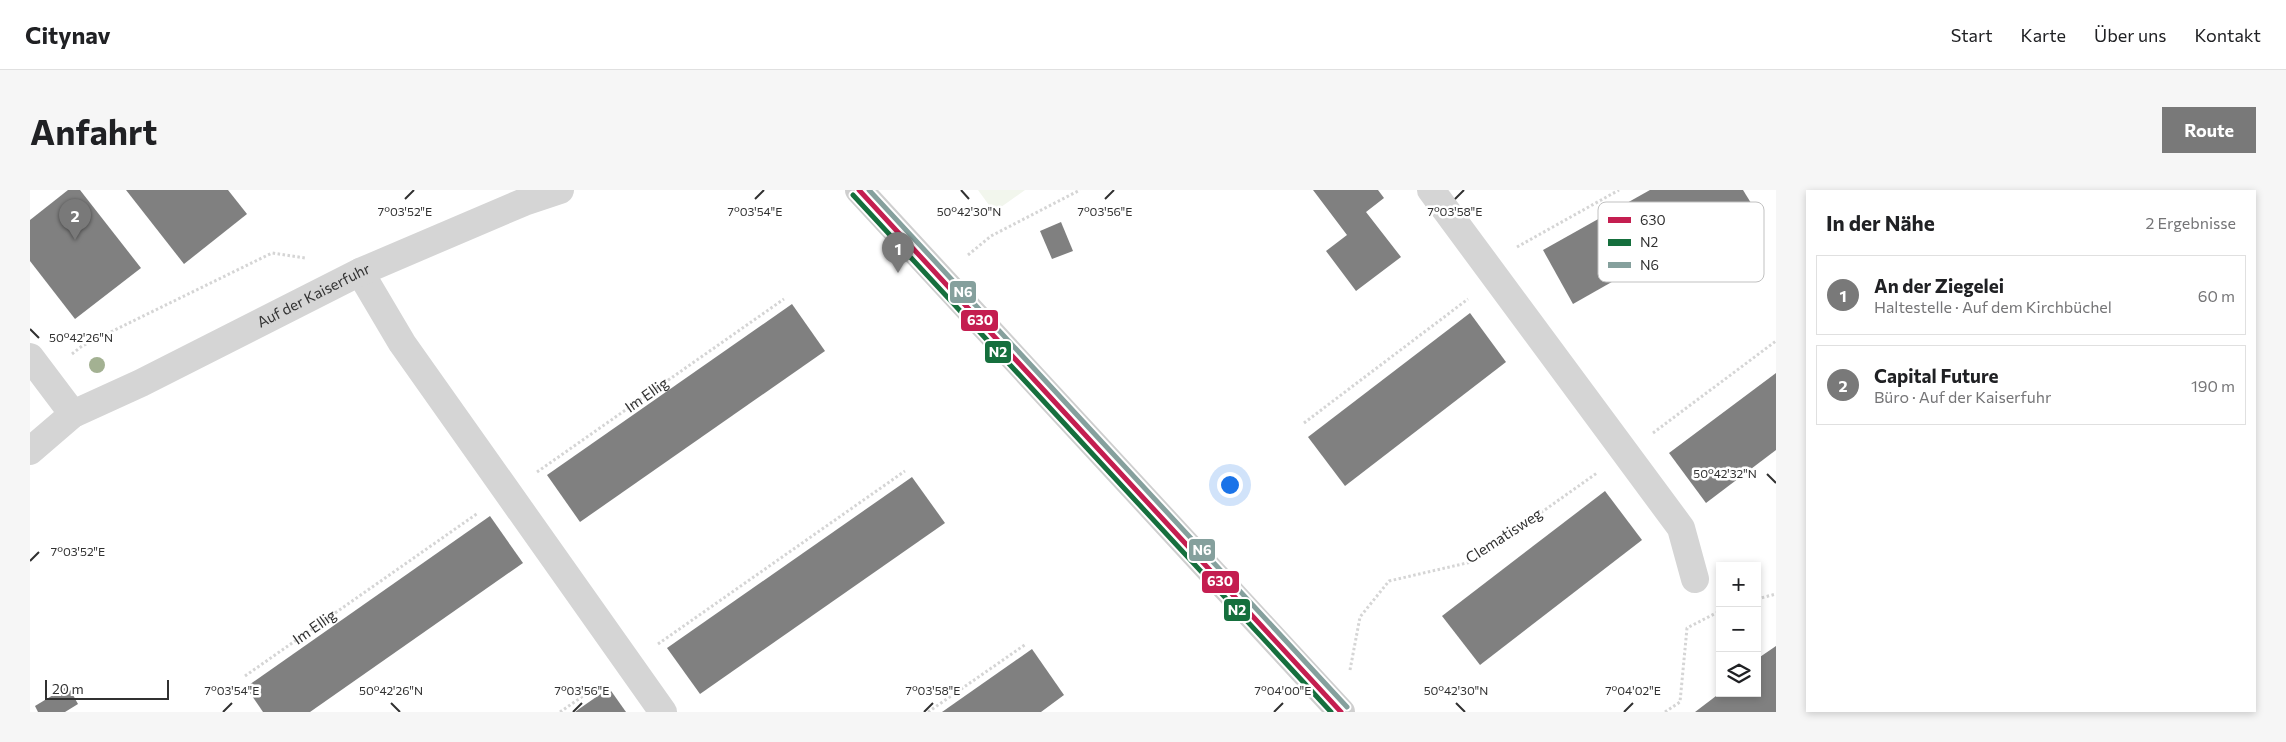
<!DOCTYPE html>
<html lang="de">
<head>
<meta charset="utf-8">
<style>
  :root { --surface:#fff; --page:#f6f6f6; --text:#202124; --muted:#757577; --line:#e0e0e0; --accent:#797979 }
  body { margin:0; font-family:Commissioner,sans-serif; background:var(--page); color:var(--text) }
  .controls { position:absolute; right:15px; bottom:15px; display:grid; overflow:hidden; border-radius:0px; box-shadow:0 2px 8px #0003 }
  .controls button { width:45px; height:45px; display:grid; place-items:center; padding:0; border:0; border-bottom:1px solid var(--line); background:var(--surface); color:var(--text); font:25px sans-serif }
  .scale { position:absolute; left:15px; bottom:12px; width:124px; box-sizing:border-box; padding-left:5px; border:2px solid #313131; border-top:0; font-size:14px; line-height:18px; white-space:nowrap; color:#313131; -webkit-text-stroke:4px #fff; paint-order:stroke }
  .you { position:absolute; left:1199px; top:294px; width:18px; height:18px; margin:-12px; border:4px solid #fff; border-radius:50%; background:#1a73e8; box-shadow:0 0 0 8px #1a73e833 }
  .badge { display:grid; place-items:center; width:32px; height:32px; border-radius:50%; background:var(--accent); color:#fff; font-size:16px; font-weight:700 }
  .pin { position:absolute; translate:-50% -41px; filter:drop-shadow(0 1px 2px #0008) }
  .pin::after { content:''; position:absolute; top:26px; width:18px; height:15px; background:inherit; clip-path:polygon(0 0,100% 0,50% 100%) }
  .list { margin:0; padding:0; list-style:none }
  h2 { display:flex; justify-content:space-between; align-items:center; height:65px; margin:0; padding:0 20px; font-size:21px }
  h2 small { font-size:16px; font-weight:400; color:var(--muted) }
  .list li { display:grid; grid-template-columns:32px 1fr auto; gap:15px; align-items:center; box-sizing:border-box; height:80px; margin:0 10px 10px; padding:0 10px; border:1px solid var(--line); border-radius:0px }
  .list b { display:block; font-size:19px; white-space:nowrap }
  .list p { margin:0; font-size:16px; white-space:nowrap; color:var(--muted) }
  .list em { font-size:16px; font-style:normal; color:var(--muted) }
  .icon { flex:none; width:28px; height:28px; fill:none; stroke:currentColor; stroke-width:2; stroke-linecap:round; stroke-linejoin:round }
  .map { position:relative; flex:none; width:1746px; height:522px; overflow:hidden; border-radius:0px }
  header { display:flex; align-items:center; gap:30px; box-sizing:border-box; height:70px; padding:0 25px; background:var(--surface); border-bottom:1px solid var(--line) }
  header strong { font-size:24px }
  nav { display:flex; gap:28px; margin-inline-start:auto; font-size:18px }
  .intro { display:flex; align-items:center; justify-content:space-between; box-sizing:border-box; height:120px; padding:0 30px }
  h1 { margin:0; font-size:35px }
  .button { padding:12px 22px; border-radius:0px; background:var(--accent); color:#fff; font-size:18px; font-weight:700 }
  main { display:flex; gap:30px; padding:0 30px }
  aside { flex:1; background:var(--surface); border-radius:0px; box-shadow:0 2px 8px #0003 }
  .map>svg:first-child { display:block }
  .green { fill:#f2f6ed }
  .building { fill:#808080 }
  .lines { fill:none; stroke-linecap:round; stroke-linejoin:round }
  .path { stroke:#d5d5d5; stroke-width:3; stroke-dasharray:2.5 2.5; stroke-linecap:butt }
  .street { stroke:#d5d5d5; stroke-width:28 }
  .secondary { stroke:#cfcfcf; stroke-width:28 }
  .bus-1-casing { stroke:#fff; stroke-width:9 }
  .bus-2-casing { stroke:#fff; stroke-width:9 }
  .bus-3-casing { stroke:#fff; stroke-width:9 }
  .bus-1 { stroke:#c41e50; stroke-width:5 }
  .bus-2 { stroke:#156f3d; stroke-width:5 }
  .bus-3 { stroke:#85a09d; stroke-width:5 }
  .tree { fill:#a3b192 }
  .ticks { fill:none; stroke:#313131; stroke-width:2 }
  .labels { text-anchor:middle; stroke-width:5; stroke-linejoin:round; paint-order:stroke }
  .street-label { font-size:15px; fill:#313131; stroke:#fff }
  .key { fill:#fff; stroke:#c1c1c1; stroke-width:1 }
  .key-label { font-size:14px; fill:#313131 }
  .ticks-label { font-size:12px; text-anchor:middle; fill:#313131; stroke:#fff; stroke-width:5; stroke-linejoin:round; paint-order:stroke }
  .line-badge { stroke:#fff; stroke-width:2 }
  .badge-label { font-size:14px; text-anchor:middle; font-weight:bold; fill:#fff }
</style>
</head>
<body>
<header>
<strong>Citynav</strong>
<nav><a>Start</a><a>Karte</a><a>Über uns</a><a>Kontakt</a></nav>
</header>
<div class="intro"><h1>Anfahrt</h1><a class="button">Route</a></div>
<main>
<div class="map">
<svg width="1746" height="522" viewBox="0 0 1746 522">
  <rect width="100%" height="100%" fill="#fff"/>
  <path class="green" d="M948,0H995L964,22Z"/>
  <g class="building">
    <path d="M38,0H50L111,78L45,129L0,71V30Z"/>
    <path d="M96,0H198L217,24L154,74Z"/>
    <path d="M1283,0H1348L1354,8L1336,22L1371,67L1326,101L1296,61L1317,45Z"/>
    <path d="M1620,0H1713L1721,13L1543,114L1513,60Z"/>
    <path d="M1031,32L1043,61L1022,69L1010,41Z"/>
    <path d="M762,114L795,161L550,332L517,285Z"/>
    <path d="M1440,123L1476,172L1315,296L1278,247Z"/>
    <path d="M1746,183V260L1676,313L1639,263Z"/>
    <path d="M882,287L915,333L670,504L637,458Z"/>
    <path d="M1575,301L1612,350L1450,475L1412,426Z"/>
    <path d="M460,326L493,373L280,522H233L216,497Z"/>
    <path d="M1746,456V522H1665L1690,503H1727V469Z"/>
    <path d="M1002,459L1034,505L1011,522H912Z"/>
    <path d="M38,496L48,514L35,522H8L5,516Z"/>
    <path d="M579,498L596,522H545L549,519Z"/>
  </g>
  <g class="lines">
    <g class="path">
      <path d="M1487,57L1589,0"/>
      <path d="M938,65L961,46L1050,0"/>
      <path d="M42,164L52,156L242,63L275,68"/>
      <path d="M1274,233L1438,109"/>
      <path d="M1623,243L1746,151"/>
      <path id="s1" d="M507,282L754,109"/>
      <path d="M1727,409L1746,404"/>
      <path d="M628,454L875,281"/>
      <path d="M1320,480L1330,427L1359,391L1441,372L1567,283"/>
      <path id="s2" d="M215,486L448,323"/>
      <path d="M530,522L569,495"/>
      <path d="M898,522L996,454"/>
      <path d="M1635,522L1650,512L1657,438L1690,421"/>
    </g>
    <g class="street">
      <path d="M1401,0L1651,338L1665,389"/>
      <path d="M330,82L372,153L633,522"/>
      <path d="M0,167L43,224"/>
      <path id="s3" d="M0,261L43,224L111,193L330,82L494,12L530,0"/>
    </g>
    <path class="secondary" d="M829,0L1311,522"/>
    <g class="bus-1-casing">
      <path id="bus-1" d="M829,0L1311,522"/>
    </g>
    <g class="bus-2-casing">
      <path id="bus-2" d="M823,5L1301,522"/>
    </g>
    <g class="bus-3-casing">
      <path id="bus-3" d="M839,0L1317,517"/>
    </g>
    <use href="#bus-1" class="bus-1"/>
    <use href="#bus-2" class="bus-2"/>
    <use href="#bus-3" class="bus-3"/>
  </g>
  <circle class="tree" cx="67" cy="175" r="8"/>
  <path class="ticks" d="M931,0L939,9M375,9L384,0M725,9L734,0M1075,9L1084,0M1425,9L1434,0M0,139L9,148M1737,284L1746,293M0,371L9,362M361,513L370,522M1426,513L1435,522M193,522L202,513M543,522L552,513M894,522L903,513M1244,522L1253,513M1594,522L1603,513"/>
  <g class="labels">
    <g class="street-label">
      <text dy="5" stroke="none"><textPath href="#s3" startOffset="325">Auf der Kaiserfuhr</textPath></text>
      <text dy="5" stroke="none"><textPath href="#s1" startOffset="134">Im Ellig</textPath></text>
      <text transform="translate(1474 346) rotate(-33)" y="5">Clematisweg</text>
      <text dy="5" stroke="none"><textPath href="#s2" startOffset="85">Im Ellig</textPath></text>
    </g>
  </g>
  <rect x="1568" y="12" width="166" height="80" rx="8" class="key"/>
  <rect x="1578" y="27" width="23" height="6" fill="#c41e50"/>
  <rect x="1578" y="49" width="23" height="7" fill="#156f3d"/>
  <rect x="1578" y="72" width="23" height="6" fill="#85a09d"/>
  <g class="key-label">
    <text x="1610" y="35">630</text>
    <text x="1610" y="57">N2</text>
    <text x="1610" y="80">N6</text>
  </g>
  <g class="ticks-label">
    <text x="375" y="26">7°03'52"E</text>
    <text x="725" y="26">7°03'54"E</text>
    <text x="1075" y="26">7°03'56"E</text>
    <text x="1425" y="26">7°03'58"E</text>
    <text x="939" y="26">50°42'30"N</text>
    <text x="51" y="152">50°42'26"N</text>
    <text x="1695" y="288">50°42'32"N</text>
    <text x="48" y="366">7°03'52"E</text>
    <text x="361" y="505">50°42'26"N</text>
    <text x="1426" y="505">50°42'30"N</text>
    <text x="202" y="505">7°03'54"E</text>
    <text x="552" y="505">7°03'56"E</text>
    <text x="903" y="505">7°03'58"E</text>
    <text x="1253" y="505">7°04'00"E</text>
    <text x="1603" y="505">7°04'02"E</text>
  </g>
  <g class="line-badge">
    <rect x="919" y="90" width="28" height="24" rx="5" fill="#85a09d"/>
    <rect x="930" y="119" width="39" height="23" rx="5" fill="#c41e50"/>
    <rect x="954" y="150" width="28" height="24" rx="5" fill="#156f3d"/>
    <rect x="1158" y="348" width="28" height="24" rx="5" fill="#85a09d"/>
    <rect x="1171" y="380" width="39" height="24" rx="5" fill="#c41e50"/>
    <rect x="1193" y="408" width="28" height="24" rx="5" fill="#156f3d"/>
  </g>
  <g class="badge-label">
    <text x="933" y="107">N6</text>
    <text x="950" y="135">630</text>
    <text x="968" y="167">N2</text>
    <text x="1172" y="365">N6</text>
    <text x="1190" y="396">630</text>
    <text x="1207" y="425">N2</text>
  </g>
</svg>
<div class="controls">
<button>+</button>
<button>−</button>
<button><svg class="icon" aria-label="layers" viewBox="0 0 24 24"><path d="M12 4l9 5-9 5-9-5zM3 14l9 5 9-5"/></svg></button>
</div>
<div class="scale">20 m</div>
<div class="you"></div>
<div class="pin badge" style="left:868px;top:83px">1</div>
<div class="pin badge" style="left:45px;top:50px">2</div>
</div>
<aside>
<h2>In der Nähe<small>2 Ergebnisse</small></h2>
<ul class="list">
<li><span class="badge">1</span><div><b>An der Ziegelei</b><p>Haltestelle · Auf dem Kirchbüchel</p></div><em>60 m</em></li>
<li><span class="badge">2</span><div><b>Capital Future</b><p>Büro · Auf der Kaiserfuhr</p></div><em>190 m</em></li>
</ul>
</aside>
</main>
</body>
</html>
